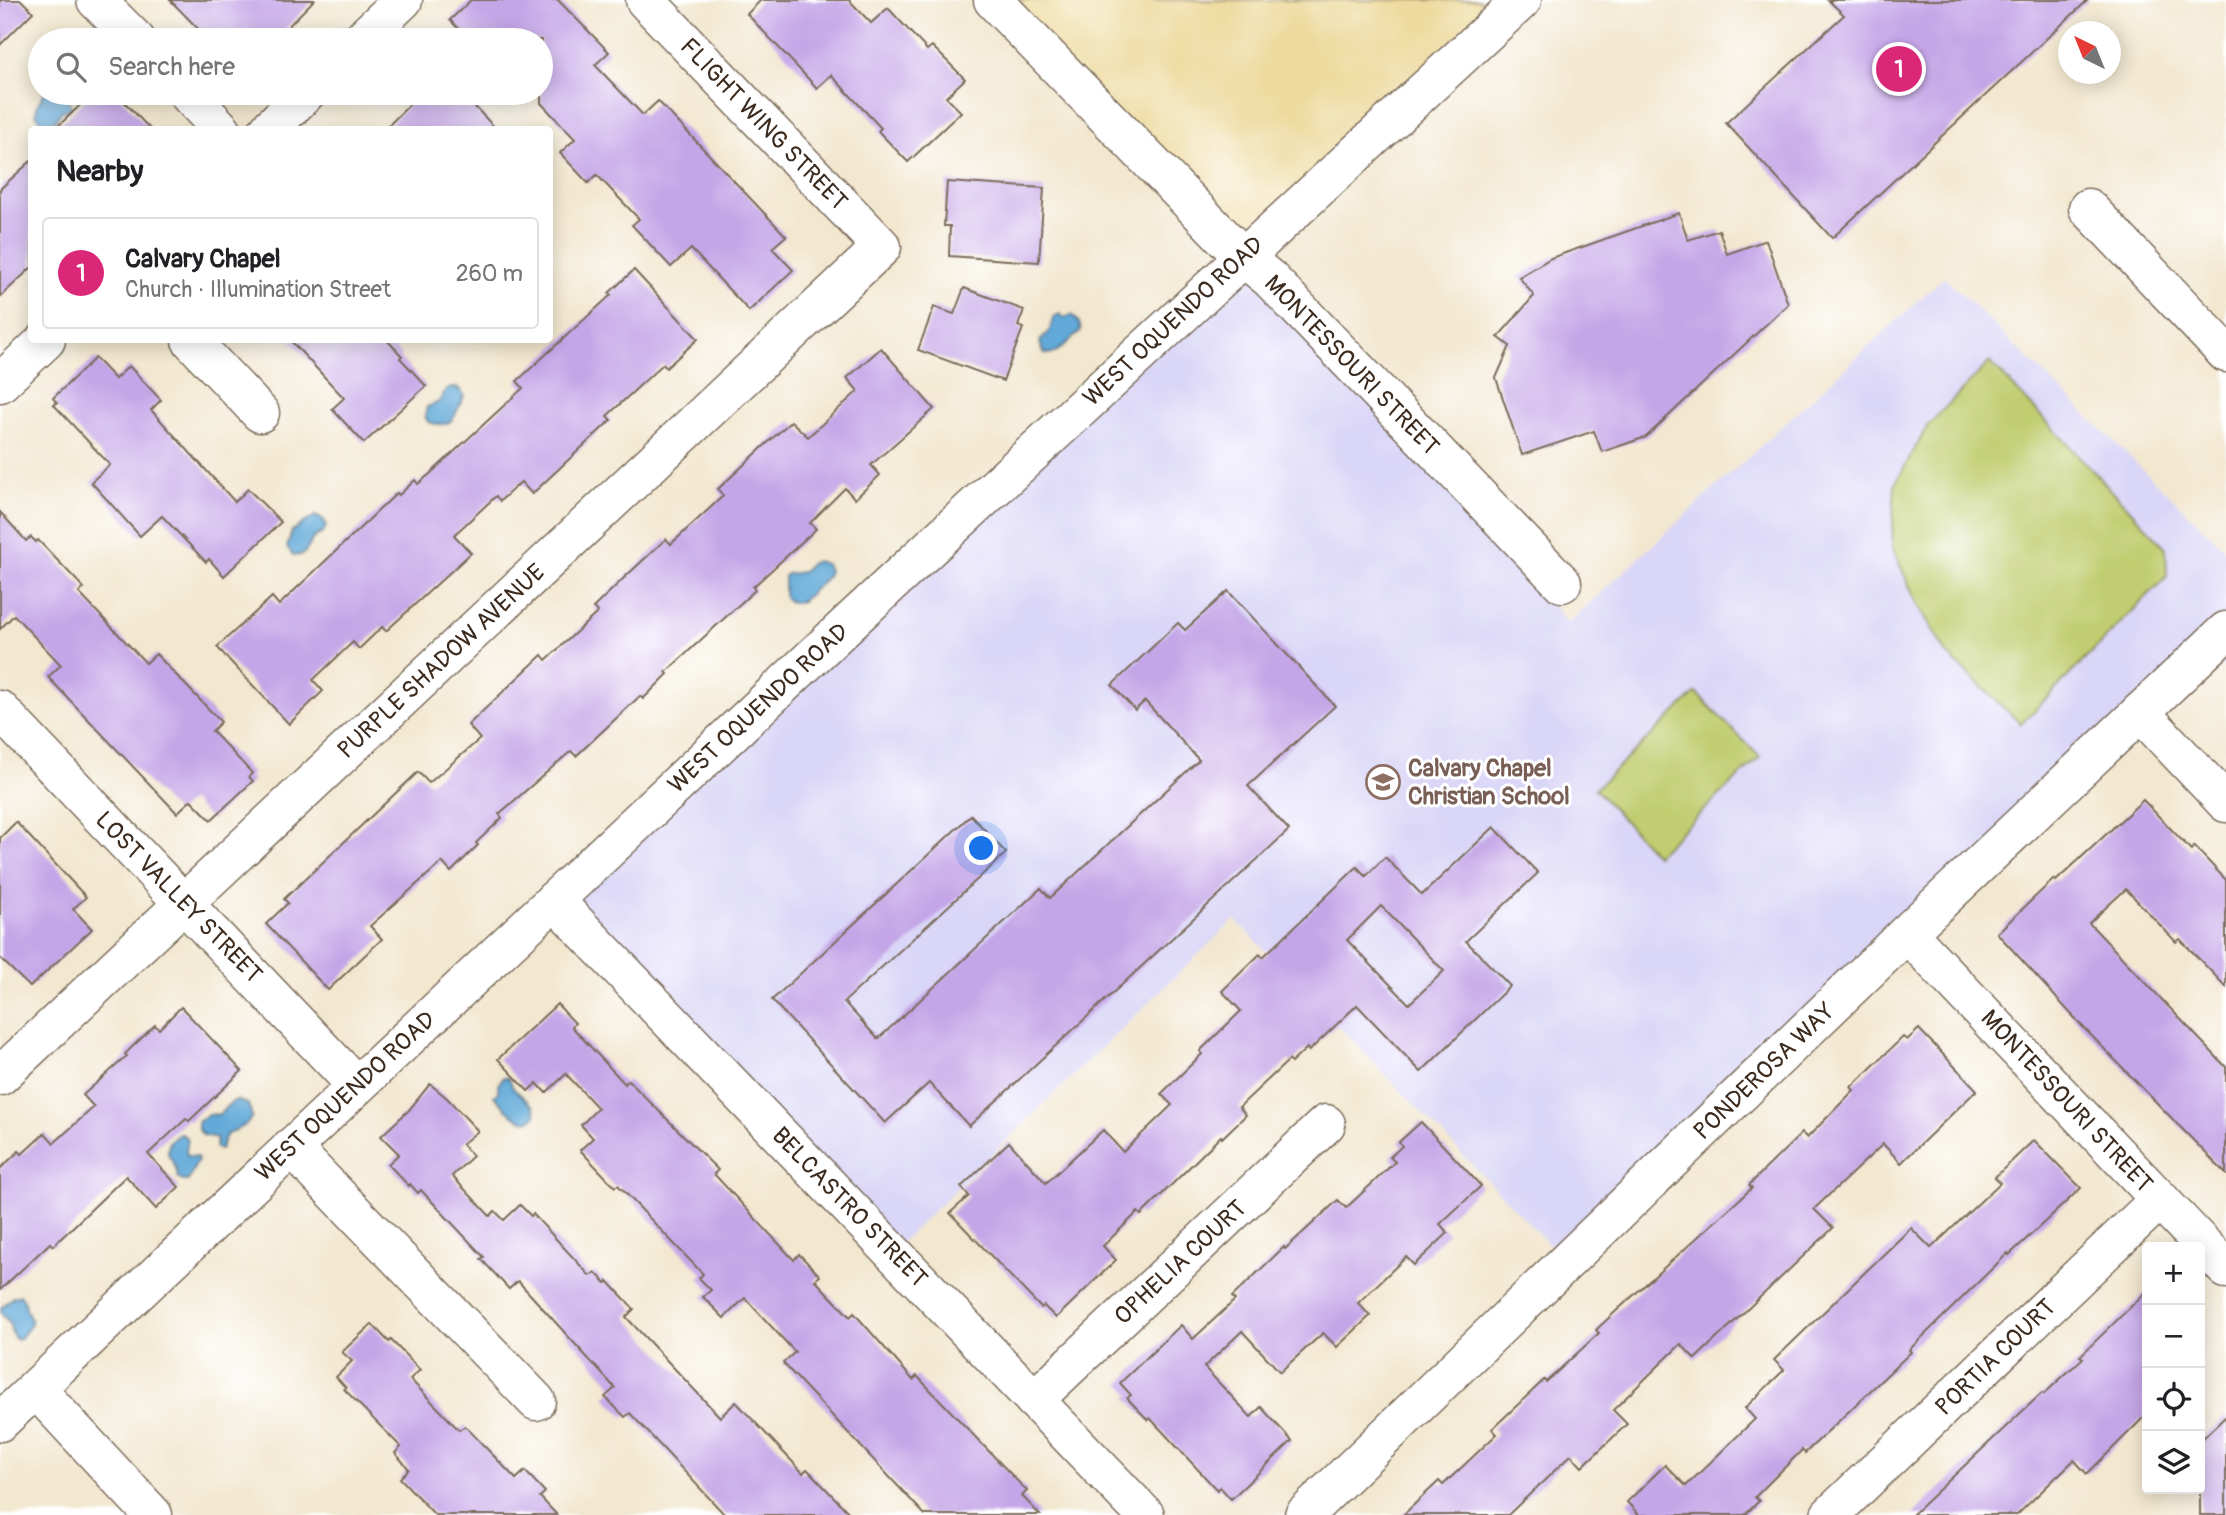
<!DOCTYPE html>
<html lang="en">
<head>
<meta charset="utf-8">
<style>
  :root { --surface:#fff; --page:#f2f2f2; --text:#202124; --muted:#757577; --line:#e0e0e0; --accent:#db2777 }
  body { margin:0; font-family:Pangolin,sans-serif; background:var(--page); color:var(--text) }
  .controls { position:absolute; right:21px; bottom:21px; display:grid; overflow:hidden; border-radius:7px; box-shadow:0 4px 18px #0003 }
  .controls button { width:63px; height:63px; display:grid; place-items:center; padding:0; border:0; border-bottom:2px solid var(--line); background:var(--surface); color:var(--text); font:35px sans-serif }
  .compass { position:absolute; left:2058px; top:21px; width:63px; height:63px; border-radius:50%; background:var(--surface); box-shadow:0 4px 18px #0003; rotate:317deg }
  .you { position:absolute; left:982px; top:849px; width:24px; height:24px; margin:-18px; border:5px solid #fff; border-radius:50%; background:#1a73e8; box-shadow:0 0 0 10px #1a73e833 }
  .badge { display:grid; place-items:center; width:46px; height:46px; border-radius:50%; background:var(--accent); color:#fff; font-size:23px; font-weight:700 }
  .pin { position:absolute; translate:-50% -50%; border:4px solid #fff; box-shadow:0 2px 7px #0006 }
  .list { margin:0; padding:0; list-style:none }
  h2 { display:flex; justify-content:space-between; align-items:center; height:91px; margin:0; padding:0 28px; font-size:30px }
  h2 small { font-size:23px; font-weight:400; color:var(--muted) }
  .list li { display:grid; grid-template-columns:46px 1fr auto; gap:21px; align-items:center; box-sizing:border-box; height:112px; margin:0 14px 14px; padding:0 14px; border:2px solid var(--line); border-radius:7px }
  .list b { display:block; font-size:26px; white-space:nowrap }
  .list p { margin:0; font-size:23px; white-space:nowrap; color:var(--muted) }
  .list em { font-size:23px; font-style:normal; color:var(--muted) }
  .icon { flex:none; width:38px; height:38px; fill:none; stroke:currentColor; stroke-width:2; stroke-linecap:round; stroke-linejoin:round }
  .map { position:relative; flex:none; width:2226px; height:1515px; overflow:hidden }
  .search { position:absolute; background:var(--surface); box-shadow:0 4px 18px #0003; left:28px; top:28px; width:525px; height:77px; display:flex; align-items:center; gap:18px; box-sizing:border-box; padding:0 24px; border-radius:38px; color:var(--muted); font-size:26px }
  .panel { position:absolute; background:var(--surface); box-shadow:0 4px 18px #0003; left:28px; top:126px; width:525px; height:217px; border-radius:7px }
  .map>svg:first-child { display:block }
  .built { fill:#dad6f7 }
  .green { fill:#c0cd6f; stroke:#7e7c46; stroke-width:2 }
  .sand { fill:#eeda9e; stroke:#94825e; stroke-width:2 }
  .water { fill:#61a9d8; stroke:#4e6a7b; stroke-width:2 }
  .building { fill:#c4a5e7; fill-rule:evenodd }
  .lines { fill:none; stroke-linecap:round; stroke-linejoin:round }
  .minor-casing { stroke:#7b6c5c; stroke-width:41 }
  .minor { stroke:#fff; stroke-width:38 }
  .labels { text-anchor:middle; stroke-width:6; stroke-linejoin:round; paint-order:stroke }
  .street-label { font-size:24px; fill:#3b2a1e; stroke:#fff }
  .education-label { font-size:24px; font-weight:bold; fill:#785e54; stroke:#fff; text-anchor:start }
</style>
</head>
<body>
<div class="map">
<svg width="2226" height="1515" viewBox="0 0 2226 1515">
  <rect width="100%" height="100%" fill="#fff"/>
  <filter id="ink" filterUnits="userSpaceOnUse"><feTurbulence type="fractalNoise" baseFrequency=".0143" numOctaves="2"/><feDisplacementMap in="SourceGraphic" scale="14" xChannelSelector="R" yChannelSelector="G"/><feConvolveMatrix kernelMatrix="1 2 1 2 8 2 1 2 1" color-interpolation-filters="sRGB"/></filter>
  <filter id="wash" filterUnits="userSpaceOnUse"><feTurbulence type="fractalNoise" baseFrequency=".00686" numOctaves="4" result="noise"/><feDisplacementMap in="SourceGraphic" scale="28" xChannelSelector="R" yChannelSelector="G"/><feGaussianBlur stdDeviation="1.57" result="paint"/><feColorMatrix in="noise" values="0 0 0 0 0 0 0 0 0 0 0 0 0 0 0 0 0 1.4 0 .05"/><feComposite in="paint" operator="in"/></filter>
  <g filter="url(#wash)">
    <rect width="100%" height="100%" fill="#f2e7cf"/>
    <path class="built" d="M1243,257L1374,398L1568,623L1944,277L2226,550V663L1907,933L1566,1262L1235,919L892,1251L554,900Z"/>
    <g class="green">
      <path d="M1990,362L2166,548L2167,576L2021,724L1947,654L1918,605L1892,547L1895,484L1928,425Z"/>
      <path d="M1696,693L1760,757L1656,855L1595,789Z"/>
    </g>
    <path class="sand" d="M1002,0H1504L1243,257Z"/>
    <g class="water">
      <path d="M44,93H70L68,100L71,105L70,109L62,111C56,119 55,125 43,123L36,114L37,106Z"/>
      <path d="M1060,314L1064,318L1071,315C1077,318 1082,325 1080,332L1055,353L1046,354L1042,350L1040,341L1050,330L1054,317Z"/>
      <path d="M452,387L458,388L464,395C463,402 459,405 457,411C452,426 442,426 428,422L425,416L427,407L439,402L446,390Z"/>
      <path d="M315,516L324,520L326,526L323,533L313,538C308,547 306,558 293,555L287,547L292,531Z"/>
      <path d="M816,561L826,564L829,570L827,577L802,601L797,603L788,601L784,596V576L787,574L803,572L810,564Z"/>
      <path d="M503,1077L509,1078L513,1088L534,1107L536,1115C522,1132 504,1105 494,1096L498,1092V1085Z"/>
      <path d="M236,1100L248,1104L252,1116L247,1124L226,1135L220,1149H217L215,1147L217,1138L203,1135L198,1129V1122L207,1115L220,1114L228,1105Z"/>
      <path d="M179,1134L183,1135L188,1139L186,1151L188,1156L197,1157L198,1160L188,1181H183L178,1178L176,1168L168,1154L169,1142Z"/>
      <path d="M20,1295C27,1301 24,1304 27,1311C32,1323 34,1322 25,1332C18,1340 26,1336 16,1339C9,1333 13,1328 8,1321C4,1315 1,1316 1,1308L13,1297Z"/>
    </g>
    <g id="blocks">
      <g class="building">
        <path d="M0,0H21L33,12L0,45Z"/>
        <path d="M170,0H314L275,40H209Z"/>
        <path d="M471,0H558L609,52L595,65L643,115L658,101L786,236L772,248L793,270L749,311L691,249L671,267L632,225L639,219L597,175L588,183L560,153L575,139L541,103V40H469L450,20Z"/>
        <path d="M761,0H849L871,23L888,8L927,50L932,46L965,79L946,97L961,112L908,162L878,131L881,128L831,75L817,88L747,14Z"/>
        <path d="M1828,0H2088L1832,238L1726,123L1844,15Z"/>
        <path d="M93,93H116L151,130H54Z"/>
        <path d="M399,93H462L497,130H384L410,104Z"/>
        <path d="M32,160V267L0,297V189Z"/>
        <path d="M947,182L1044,188L1039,262L949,256L950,226H944Z"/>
        <path d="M1679,213L1688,240L1719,230L1727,254L1766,240L1788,304L1646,437L1602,452L1594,431L1522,455L1496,378L1510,346L1498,337L1534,296L1519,277L1551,258Z"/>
        <path d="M634,270L698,339L666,368L663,364L607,416L611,420L532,494L521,482L500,501L496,496L454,535L471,553L386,631L382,627L359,649L353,642L313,680L323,691L289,724L217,647L272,597L279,605L397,493L399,495L415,480L418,484L431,473L523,388L517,381L611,295L609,293Z"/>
        <path d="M964,288L1024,310L1018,326L1023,328L1003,381L918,350L934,307L954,314Z"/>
        <path d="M290,340H387L402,356L400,358L426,386L364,443L332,409L344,398Z"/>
        <path d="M881,348L934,409L871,465L880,475L855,499L845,488L810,523L816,529L753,587L755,590L666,672L668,674L643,699L640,696L576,756L571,751L499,814L502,818L476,843L478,845L451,872L442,862L370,926L382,939L328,990L266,924L288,903L284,899L418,772L429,783L480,739L468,725L542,655L546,660L598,612L593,608L625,577L666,539L671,544L723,496L718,489L791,421L808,437L858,391L847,378Z"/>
        <path d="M95,358L115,379L129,366L161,400L151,410L235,502L248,489L281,522L224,576L209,559L206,562L162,516L140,536L91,482L110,465L54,405L57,403L53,398Z"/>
        <path d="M0,512L26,541L31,537L36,542L38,540L84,588L79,593L146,663L156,654L221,722L212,731L252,773L249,777L253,781L211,820L191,800L177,813L48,677L61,665L14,615L0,629Z"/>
        <path d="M1228,591L1335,706L1248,786L1289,830L969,1126L929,1083L885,1123L772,1000L971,815L1006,853L844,1002L878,1039L1041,888L1050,898L1199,760L1145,701L1135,710L1112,685L1178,623L1185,630Z"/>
        <path d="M2143,800L2191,850L2194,846L2226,880V987L2180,939L2176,942L2126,889L2089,923L2226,1067V1174L2083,1027L1997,933L2054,879L2056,881Z"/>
        <path d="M16,822L86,897L73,909L92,929L30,987L0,958V838Z"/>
        <path d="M1494,827L1538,873L1466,941L1510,986L1421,1072L1357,1005L1309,1051L1307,1048L1291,1063L1289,1060L1239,1107L1246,1115L1222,1138L1221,1136L1141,1215L1138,1212L1103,1246L1116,1260L1056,1318L1044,1306L1041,1308L950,1213L969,1196L961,1187L1009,1142L1046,1183L1103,1130L1123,1152L1172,1105L1161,1094L1202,1054L1200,1051L1241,1011L1222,991L1260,954L1263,957L1357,867L1366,876L1385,857L1422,895ZM1381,906L1444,971L1409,1004L1347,940Z"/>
        <path d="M557,1004L575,1023L572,1027L625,1084L628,1080L718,1170L714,1174L794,1260L799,1254L820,1276L815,1280L850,1317L854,1313L913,1380L917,1376L1027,1491L1022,1496L1040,1515H925L783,1363L795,1352L745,1298L724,1318L703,1297L711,1290L699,1278L703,1274L618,1185L615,1187L580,1150L593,1138L581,1125L598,1108L566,1074L546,1093L537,1083L528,1091L498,1059Z"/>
        <path d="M181,1007L242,1071L189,1121L186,1119L148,1154L179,1187L156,1209L126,1176L53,1246L50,1243L0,1290V1169L19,1151L22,1154L45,1133L54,1143L94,1107L83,1095L127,1056L125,1054L155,1025L159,1029Z"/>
        <path d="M1919,1029L1977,1090L1901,1163L1883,1144L1814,1209L1833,1228L1695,1359L1681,1344L1613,1410L1627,1424L1582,1467L1571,1455L1508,1515H1403L1439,1481L1443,1485L1497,1434L1492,1429L1544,1380L1546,1382L1599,1333L1596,1330L1614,1313L1752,1188L1749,1185L1802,1133L1807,1138L1854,1090L1851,1087L1903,1037L1907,1040Z"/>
        <path d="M430,1084L447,1098L478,1131L462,1144L473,1156L452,1176L490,1216L495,1211L504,1220L520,1205L531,1216L533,1214L590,1276L595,1272L606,1283L608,1281L634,1309L626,1317L720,1417L736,1402L803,1473L807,1469L851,1515H725L630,1413L625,1417L605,1397L615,1388L518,1281L509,1289L481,1259L484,1257L421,1190L418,1193L410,1184L409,1186L388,1164L399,1154L381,1136L409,1110Z"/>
        <path d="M1421,1122L1481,1186L1440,1224L1448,1233L1414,1265L1406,1257L1358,1303L1370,1316L1337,1347L1323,1333L1280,1372L1242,1331L1204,1367L1251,1417L1261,1407L1292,1441L1231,1499L1220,1487L1217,1490L1150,1418L1148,1420L1127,1398L1131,1395L1120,1383L1181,1325L1193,1339L1235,1300L1232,1297L1284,1247L1285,1249L1338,1200L1346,1208L1395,1162L1390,1157L1402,1146L1399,1142Z"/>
        <path d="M2034,1140L2081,1188L2009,1255L2008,1253L1909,1350L1911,1352L1805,1453L1802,1450L1755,1497L1759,1501L1745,1515H1639L1627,1502L1665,1465L1686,1486L1755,1419L1745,1408L1784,1370L1774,1360L1911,1228L1931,1248L2000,1183L1995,1177Z"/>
        <path d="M2147,1291V1414L2087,1474L2074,1460L2017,1515H1912L2042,1393L2044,1394L2083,1358L2080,1356Z"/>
        <path d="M372,1324L389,1342L391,1340L420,1370L410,1379L459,1430L465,1426L516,1479L525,1471L545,1492L540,1497L557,1515H435L400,1478L409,1469L395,1453L401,1447L344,1389L346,1388L336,1377L352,1361L342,1352Z"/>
        <path d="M2226,1416V1515H2200V1441Z"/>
      </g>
    </g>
  </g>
  <g filter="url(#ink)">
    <use href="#blocks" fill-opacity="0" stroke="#7b6c5c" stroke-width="2"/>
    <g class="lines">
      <g class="minor-casing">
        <g id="minor">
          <path d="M96,0L136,40"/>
          <path d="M993,0L1243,257L1270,279L1562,583"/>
          <path d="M361,40L403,0"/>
          <path d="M187,93L222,130"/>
          <path d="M268,130L306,93"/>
          <path d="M2088,208L2226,353"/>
          <path d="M191,340L260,413"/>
          <path d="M0,383L46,340"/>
          <path d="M0,710L356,1085"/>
          <path d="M2140,712L2226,803"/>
          <path d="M554,900L1145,1515"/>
          <path d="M1907,933L2226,1269"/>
          <path d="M0,1076L882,247L645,0"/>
          <path d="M291,1147L536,1401"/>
          <path d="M35,1388L153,1515"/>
          <path d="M1034,1400L1326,1124"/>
          <path d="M0,1422L853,619L1522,0"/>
          <path d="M1304,1515L1907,933L2226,631"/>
          <path d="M1830,1515L2160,1199"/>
        </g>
      </g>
      <use href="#minor" class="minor"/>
    </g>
  </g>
  <defs>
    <g id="school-ring" transform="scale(1.75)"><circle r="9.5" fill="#fff" stroke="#8d6e63" stroke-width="1.5"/><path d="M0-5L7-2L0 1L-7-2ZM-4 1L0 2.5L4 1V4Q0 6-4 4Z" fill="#8d6e63"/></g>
  </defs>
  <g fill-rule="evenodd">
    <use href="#school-ring" x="1383" y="782"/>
  </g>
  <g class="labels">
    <g class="street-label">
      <text transform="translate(764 124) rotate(46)" y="8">FLIGHT WING STREET</text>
      <text transform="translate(1173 321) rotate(-43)" y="8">WEST OQUENDO ROAD</text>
      <text transform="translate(1352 365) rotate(46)" y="8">MONTESSOURI STREET</text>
      <text transform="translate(441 661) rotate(-43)" y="8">PURPLE SHADOW AVENUE</text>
      <text transform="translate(758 708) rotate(-43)" y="8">WEST OQUENDO ROAD</text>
      <text transform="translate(179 897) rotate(46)" y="8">LOST VALLEY STREET</text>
      <text transform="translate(1764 1071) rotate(-44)" y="8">PONDEROSA WAY</text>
      <text transform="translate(345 1096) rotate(-43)" y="8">WEST OQUENDO ROAD</text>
      <text transform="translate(2067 1101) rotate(47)" y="8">MONTESSOURI STREET</text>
      <text transform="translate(850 1207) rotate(46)" y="8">BELCASTRO STREET</text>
      <text transform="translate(1180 1262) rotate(-43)" y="8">OPHELIA COURT</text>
      <text transform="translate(1995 1357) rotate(-44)" y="8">PORTIA COURT</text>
    </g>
    <g class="education-label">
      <text x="1408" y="776">Calvary Chapel<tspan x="1408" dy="28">Christian School</tspan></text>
    </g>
  </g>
</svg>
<div class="controls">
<button>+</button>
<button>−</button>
<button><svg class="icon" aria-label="locate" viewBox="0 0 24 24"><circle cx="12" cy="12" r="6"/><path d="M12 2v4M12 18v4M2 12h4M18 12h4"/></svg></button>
<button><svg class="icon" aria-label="layers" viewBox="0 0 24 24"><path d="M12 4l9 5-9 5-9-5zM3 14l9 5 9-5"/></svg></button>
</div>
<svg class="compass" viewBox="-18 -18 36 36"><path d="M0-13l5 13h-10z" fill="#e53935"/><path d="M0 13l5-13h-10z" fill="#757577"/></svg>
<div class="you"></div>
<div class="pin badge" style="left:1899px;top:69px">1</div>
<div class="search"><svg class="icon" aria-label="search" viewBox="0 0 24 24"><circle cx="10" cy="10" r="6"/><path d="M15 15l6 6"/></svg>Search here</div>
<section class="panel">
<h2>Nearby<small></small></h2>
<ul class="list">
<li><span class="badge">1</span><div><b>Calvary Chapel</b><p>Church · Illumination Street</p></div><em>260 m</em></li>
</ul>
</section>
</div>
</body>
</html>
